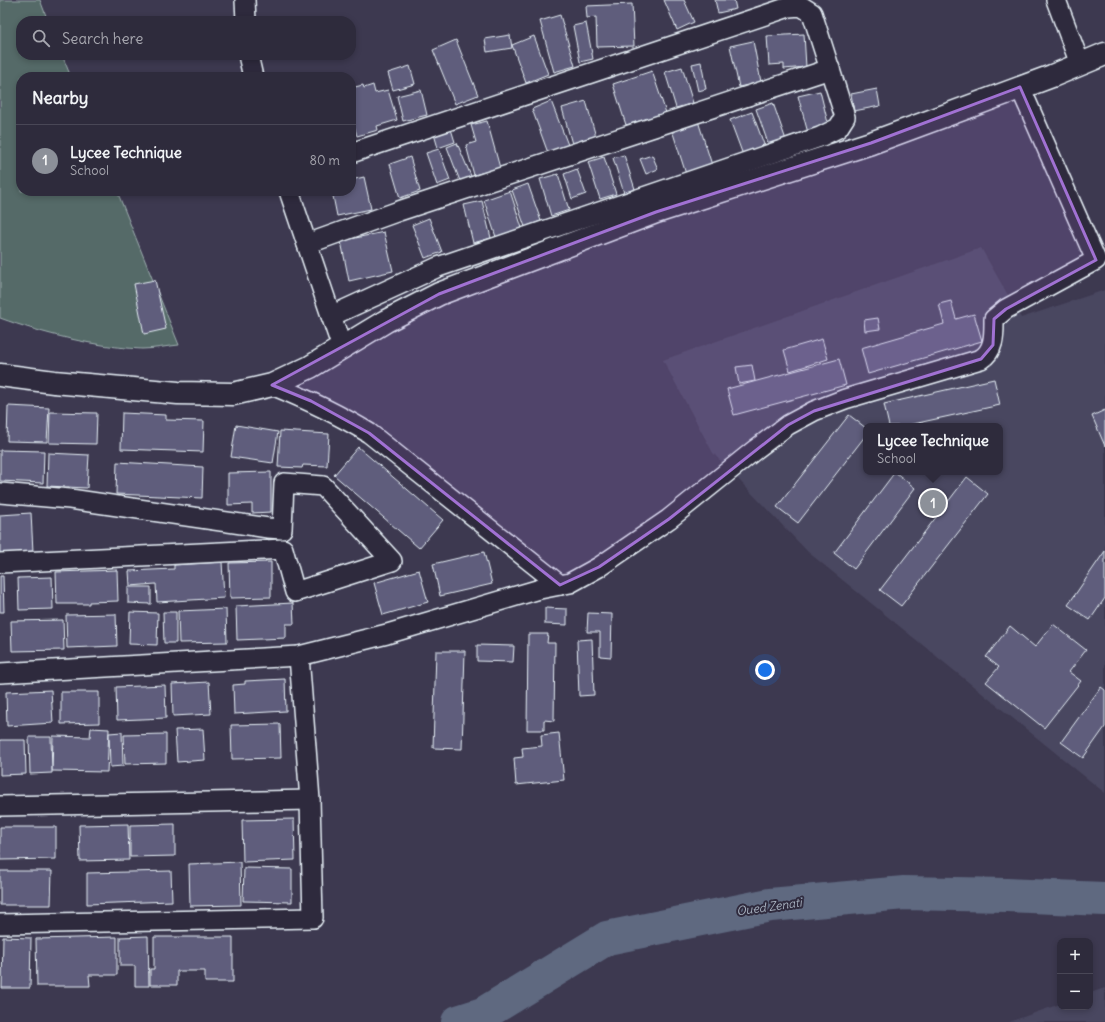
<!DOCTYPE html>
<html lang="en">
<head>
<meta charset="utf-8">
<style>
  :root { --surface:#2e2b3c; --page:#3a3747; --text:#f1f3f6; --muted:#a7a7af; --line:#494756; --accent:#8c9099 }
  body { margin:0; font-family:Delius,sans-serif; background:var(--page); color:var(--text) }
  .controls { position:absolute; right:12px; bottom:12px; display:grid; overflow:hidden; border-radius:8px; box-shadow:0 2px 6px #0003 }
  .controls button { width:36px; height:36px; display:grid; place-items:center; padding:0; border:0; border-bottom:1px solid var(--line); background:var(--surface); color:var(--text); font:20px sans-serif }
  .you { position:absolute; left:765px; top:670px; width:14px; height:14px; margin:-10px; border:3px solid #fff; border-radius:50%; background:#1a73e8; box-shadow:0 0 0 6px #1a73e833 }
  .badge { display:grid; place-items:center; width:26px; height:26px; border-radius:50%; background:var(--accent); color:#fff; font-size:13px; font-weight:700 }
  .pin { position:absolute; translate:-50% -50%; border:2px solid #fff; box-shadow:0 1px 4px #0006 }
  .popup { position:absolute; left:863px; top:423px; width:140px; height:52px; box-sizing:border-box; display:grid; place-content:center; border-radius:8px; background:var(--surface); filter:drop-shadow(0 1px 3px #0005); font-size:13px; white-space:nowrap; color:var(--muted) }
  .popup b { font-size:15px; color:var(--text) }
  .popup::after { content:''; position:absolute; left:50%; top:100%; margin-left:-8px; border:8px solid transparent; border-top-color:var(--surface) }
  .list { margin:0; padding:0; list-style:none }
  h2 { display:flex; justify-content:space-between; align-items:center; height:52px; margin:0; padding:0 16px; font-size:17px }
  h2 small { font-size:13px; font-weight:400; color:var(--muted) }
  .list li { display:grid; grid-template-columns:26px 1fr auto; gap:12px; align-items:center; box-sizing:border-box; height:72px; padding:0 16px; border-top:1px solid var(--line) }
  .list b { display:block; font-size:15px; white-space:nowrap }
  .list p { margin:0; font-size:13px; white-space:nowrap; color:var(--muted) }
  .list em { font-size:13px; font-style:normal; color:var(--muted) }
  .icon { flex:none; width:22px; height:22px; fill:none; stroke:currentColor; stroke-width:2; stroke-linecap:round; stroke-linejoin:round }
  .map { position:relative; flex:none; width:1105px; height:1022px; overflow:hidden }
  .search { position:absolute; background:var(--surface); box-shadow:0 2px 6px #0003; left:16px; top:16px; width:340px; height:44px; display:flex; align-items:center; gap:10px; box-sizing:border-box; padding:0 14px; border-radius:16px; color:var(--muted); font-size:15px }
  .panel { position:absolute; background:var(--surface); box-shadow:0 2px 6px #0003; left:16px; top:72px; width:340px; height:124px; border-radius:16px }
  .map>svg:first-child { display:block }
  .built { fill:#4a4760; fill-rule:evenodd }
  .green { fill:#556b67; stroke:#9eaeb0 }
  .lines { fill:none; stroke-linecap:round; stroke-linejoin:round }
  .river { stroke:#5e6980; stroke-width:34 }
  .building { fill:#5e5d7b; stroke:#e8f1f8 }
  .street-casing { stroke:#e8f1f8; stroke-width:22 }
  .secondary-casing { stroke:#e8f1f8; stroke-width:25 }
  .street { stroke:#2f2a3d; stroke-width:19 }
  .secondary { stroke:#2f2a3d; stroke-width:22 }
  .marked { fill:#a171d3; fill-opacity:0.2; stroke:#a171d3; stroke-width:3; stroke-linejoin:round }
  .labels { text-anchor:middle; stroke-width:4; stroke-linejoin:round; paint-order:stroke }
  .water-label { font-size:12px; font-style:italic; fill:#aab4c2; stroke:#2f2a3d }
</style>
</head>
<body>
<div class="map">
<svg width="1105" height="1022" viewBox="0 0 1105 1022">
  <rect width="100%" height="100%" fill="#3d3950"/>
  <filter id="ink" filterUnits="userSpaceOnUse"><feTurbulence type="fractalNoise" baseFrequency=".025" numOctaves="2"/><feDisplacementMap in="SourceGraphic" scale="8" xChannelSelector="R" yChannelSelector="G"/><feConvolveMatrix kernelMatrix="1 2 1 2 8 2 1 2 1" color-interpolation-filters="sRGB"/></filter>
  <g filter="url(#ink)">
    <g class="built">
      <path d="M981,248L1021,318L1105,290V793L808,552L713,453L663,360ZM866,426H1000V472H866Z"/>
      <path d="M1105,988V1022H1009L1060,1004V1007H1090V993Z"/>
    </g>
    <path class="green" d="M0,0H40L48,21H21V55H62L71,77H21V191H117L179,345C167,346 154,349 142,349C95,347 44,334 0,318Z"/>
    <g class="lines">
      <path class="river" d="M458,1022L483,1014L607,938L770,905L904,893L1007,895L1105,899"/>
    </g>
    <g class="building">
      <path d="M664,0H684L694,22L677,30Z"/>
      <path d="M715,0H734L736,9L718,13Z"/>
      <path d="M632,4L634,46L597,47L596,17L587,18L586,6Z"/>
      <path d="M560,15L575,66L554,72L540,21Z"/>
      <path d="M586,23L593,59L580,62L573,26Z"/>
      <path d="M804,34L806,67L784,69V64L769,65L767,36Z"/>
      <path d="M510,35L512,48L487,52L485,39Z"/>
      <path d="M534,36L548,74L526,83L512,45Z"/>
      <path d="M456,40L478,95L455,104L433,50Z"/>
      <path d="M753,41L761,82L739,87L730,46Z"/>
      <path d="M701,62L706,89L698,91L692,64Z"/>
      <path d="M410,66L415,84L393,90L388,73Z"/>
      <path d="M682,67L693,103L676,108L665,72Z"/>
      <path d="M652,71L666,113L626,125L613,84Z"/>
      <path d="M363,85L364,88L373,85L375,93L388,90L397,120L377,126L378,130L357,136L351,114V88Z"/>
      <path d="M877,89L880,106L854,111L851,94Z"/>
      <path d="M421,90L427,115L403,121L397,96Z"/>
      <path d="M820,91L829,127L808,133L798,96Z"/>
      <path d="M551,101L568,145L548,153L532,109Z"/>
      <path d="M586,101L596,137L572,144L562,108Z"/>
      <path d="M773,103L786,140L769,146L756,109Z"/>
      <path d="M752,112L765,147L743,155L730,120Z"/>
      <path d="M487,121L500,168L474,175L466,145L476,142L471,125Z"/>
      <path d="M698,121L712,165L686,174L672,130Z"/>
      <path d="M451,129L455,142L438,148L434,134Z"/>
      <path d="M457,143L471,176L460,181L447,147Z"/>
      <path d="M439,149L450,180L437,185L426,153Z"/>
      <path d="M624,155L635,189L624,193L613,158Z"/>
      <path d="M652,155L658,169L646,174L640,159Z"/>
      <path d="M410,157L420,191L400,198L390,164Z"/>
      <path d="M604,157L616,194L600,199L588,162Z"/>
      <path d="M577,169L586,194L572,199L564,174Z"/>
      <path d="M558,174L569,210L551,216L540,179Z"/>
      <path d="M364,177L371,209L337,216L332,191H351V180Z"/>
      <path d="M528,184L541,221L525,227L512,190Z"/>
      <path d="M510,191L522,228L496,237L484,200Z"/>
      <path d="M482,201L491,238L473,243L464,205Z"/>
      <path d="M429,218L442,252L425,258L412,225Z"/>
      <path d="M384,232L393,271L349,281L341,241Z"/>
      <path d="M155,280L166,329L144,334L134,284Z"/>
      <path d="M951,301L956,319L974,314L982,341L868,374L861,348L944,324L939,304Z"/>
      <path d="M878,318L880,329L865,331L864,320Z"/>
      <path d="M822,339L828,359L790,371L784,350Z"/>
      <path d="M839,359L846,385L734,415L727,389Z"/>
      <path d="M752,365L755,381L739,384L736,367Z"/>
      <path d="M994,379L1000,405L904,426H889L884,404Z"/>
      <path d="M8,406L49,408L47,442L7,441Z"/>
      <path d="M1105,410V446L1092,416Z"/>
      <path d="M50,412L97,413L96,444L49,443Z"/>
      <path d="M122,413L166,415V420L204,421L203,452L121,449Z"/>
      <path d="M849,415L866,428V435L798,523L777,507Z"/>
      <path d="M236,425L278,432L273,463L231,457Z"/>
      <path d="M280,431L329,434L327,466L303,465L302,468L278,467Z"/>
      <path d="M358,447L443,520L419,548L334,475Z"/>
      <path d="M0,450L44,451L43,483L0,481Z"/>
      <path d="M48,453L89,455L87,488L47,486Z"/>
      <path d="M117,462L203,467L202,498L116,494Z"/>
      <path d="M271,472V512L252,513V504L228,505V473Z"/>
      <path d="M895,472L915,488L854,569L834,553Z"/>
      <path d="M967,477L988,494L901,606L880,590Z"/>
      <path d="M31,513L33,552L0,554V515Z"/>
      <path d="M1105,551V598L1090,620L1068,605Z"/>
      <path d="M484,552L492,584L440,596L433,564Z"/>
      <path d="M222,562L224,598L157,602L156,584L130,586L129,571L174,569V565Z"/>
      <path d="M271,562V597L230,598L229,563Z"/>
      <path d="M117,570L118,601L89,602V604H57L56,572Z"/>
      <path d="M419,570L428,602L383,615L374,583Z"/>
      <path d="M0,576H3L4,612H0Z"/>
      <path d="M52,577L53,609L19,610L18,578Z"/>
      <path d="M128,587H151V604L128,603Z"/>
      <path d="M293,603L294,624H286V638L237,640L236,606Z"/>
      <path d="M545,608L567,609V625L545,624Z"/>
      <path d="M226,609L227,642L179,643L178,611Z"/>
      <path d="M130,612L158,613L157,645L129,644Z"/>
      <path d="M163,612H176V643H164Z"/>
      <path d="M588,613L612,614L611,657L600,656V632H587Z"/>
      <path d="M116,614L117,646L67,648L66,615Z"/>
      <path d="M63,620L64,650L12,651L11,621Z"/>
      <path d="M1053,624L1086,650L1069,672L1081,681L1044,728L986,682L999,667L986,657L1010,626L1035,647Z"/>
      <path d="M528,634H548L547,643H555L554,721L544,720V730H527Z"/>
      <path d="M592,639L594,695L579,696L577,640Z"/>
      <path d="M477,645L514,646L513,662L477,661Z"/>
      <path d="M436,651H465L462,749L433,748Z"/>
      <path d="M285,679L286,711L234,714L233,685L245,684V681Z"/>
      <path d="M209,682L211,714L173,716L172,684Z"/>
      <path d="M165,685L166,718L117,720L116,687Z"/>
      <path d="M1101,687L1105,690V727L1083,758L1061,742Z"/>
      <path d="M51,690L53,723L7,726L6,692Z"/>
      <path d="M61,692H99V723L61,724Z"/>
      <path d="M280,724L281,758L232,759L231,725Z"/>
      <path d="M91,728L109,729L107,772L52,771L53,736L90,737Z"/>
      <path d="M203,729L205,760L177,762L175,730Z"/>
      <path d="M122,732L123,766L110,767L109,733Z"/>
      <path d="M559,733L564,780L516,785L514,758L523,757L522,748L542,746L541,735Z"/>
      <path d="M166,734V763L125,764L124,735Z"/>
      <path d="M29,737H51L52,773L30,774Z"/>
      <path d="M0,740H25L26,774L0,775Z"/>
      <path d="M294,819L295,860L243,862L242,820Z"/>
      <path d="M128,824L129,860L80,861L79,825Z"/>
      <path d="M175,824V856L130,857V825Z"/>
      <path d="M0,827H56V859L0,860Z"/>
      <path d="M240,862L241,905L190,906L189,864Z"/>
      <path d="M244,868L292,869V902L243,901Z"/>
      <path d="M0,871H52L51,905H0Z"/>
      <path d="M171,871L172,901L87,904V873Z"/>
      <path d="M148,936L149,986H135V966H120V937Z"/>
      <path d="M3,937L31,938L30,988H2Z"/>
      <path d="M117,937V975H89L90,986H37L36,939Z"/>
      <path d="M154,937H233V982H205V971H177V985H150V969H154Z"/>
    </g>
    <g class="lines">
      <g class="street-casing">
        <g id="street">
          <path d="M245,0L246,21"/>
          <path d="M1056,0L1080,64"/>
          <path d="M248,55L253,77"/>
          <path d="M289,191L342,348"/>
          <path d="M307,244L399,211L830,69"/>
          <path d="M331,316L438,267L820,137L838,128L845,117L812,13L801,6L789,7L351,153"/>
          <path d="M272,385C306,399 338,414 369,433L560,585"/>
          <path d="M0,493L70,499L268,528L282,529L284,483L323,486L392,561L295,592L283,549L0,563"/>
          <path d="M0,673L299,656L387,634L540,589L570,583L599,567L669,519L756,449L788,425L814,411L845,399L981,359C995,350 994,334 994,319L1006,309L1096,260L1020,87"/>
          <path d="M0,806L310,800"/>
          <path d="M0,924L313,918L310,800L299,656"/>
        </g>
      </g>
      <g class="secondary-casing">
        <path id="secondary" d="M0,375L54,382L178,393L233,394L272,385L310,367L386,321L439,294L656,212L871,143L1052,76L1105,54"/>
      </g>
      <use href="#street" class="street"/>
      <use href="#secondary" class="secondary"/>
    </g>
  </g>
  <path class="marked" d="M1020,87L1096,260L1006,309L994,319L993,345L981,359L814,411L788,425L669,519L599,567L560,585L369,433L311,401L272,385L439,294L656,212L871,143Z"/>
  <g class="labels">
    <g class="water-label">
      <text transform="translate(769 907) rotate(-8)" y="4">Oued Zenati</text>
    </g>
  </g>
</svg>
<div class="controls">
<button>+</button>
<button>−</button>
</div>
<div class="you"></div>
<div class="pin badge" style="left:933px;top:503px">1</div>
<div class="popup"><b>Lycee Technique</b>School</div>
<div class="search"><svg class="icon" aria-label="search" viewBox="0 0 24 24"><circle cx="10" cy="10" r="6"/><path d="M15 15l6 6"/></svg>Search here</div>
<section class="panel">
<h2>Nearby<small></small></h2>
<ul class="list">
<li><span class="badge">1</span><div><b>Lycee Technique</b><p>School</p></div><em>80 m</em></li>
</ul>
</section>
</div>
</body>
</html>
